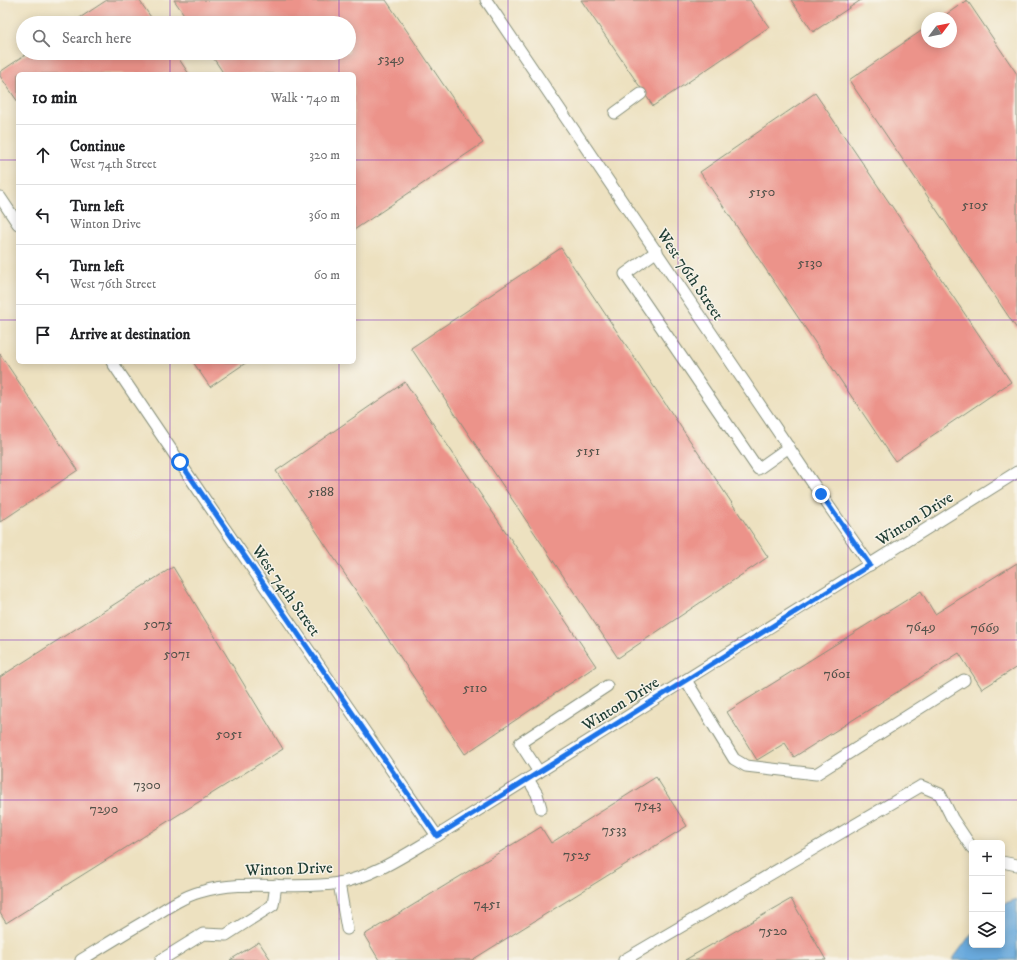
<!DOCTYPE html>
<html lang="en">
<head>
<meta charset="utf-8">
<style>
  :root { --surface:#fff; --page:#f2f2f2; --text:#202124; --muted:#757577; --line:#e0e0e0 }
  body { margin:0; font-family:"IM FELL DW Pica",serif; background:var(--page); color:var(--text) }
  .controls { position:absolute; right:12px; bottom:12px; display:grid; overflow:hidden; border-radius:6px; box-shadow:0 2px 10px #0003 }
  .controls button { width:36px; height:36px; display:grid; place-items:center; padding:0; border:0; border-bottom:1px solid var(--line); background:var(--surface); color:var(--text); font:20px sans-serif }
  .compass { position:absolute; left:921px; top:12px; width:36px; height:36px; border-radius:50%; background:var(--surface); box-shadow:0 2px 10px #0003; rotate:58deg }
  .stop { position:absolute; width:12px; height:12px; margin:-9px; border:3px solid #1a73e8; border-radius:50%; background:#fff }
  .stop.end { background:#1a73e8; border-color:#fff; box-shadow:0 1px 4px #0008 }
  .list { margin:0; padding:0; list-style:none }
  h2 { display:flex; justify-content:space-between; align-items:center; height:52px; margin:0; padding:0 16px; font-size:17px }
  h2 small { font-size:13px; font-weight:400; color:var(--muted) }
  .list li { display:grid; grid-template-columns:26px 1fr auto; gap:12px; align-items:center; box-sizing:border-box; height:60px; padding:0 16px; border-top:1px solid var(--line) }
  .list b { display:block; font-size:15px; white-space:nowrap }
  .list p { margin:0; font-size:13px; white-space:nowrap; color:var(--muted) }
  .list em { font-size:13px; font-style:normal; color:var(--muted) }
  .icon { flex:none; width:22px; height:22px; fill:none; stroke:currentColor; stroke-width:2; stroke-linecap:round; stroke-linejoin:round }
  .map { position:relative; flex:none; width:1017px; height:960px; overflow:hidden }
  .search { position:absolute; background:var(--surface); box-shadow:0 2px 10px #0003; left:16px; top:16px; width:340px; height:44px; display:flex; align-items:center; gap:10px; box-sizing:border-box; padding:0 14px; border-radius:22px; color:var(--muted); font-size:15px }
  .panel { position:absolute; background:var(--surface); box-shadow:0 2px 10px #0003; left:16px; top:72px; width:340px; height:292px; border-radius:6px }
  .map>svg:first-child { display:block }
  .water { fill:#6aaadd; stroke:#447488 }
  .building { fill:#ec938a }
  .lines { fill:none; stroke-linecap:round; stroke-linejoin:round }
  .minor-casing { stroke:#868f7a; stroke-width:13 }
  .minor { stroke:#fff; stroke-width:11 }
  .route { stroke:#1a73e8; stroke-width:5 }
  .grid { fill:none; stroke:#7b2cbf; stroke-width:1; stroke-opacity:0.55 }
  .labels { text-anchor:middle; stroke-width:3; stroke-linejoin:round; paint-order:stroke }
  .number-label { font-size:14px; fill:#52524a }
  .street-label { font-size:16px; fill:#1f3d34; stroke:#f7f3e8 }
</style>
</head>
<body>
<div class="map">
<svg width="1017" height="960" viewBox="0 0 1017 960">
  <rect width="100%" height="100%" fill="#f7f3e8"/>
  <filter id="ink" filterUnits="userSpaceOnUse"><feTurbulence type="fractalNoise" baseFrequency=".025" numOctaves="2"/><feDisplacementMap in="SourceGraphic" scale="8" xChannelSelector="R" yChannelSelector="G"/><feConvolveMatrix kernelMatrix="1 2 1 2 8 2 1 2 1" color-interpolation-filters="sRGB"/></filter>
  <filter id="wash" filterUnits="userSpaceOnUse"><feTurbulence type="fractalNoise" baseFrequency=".012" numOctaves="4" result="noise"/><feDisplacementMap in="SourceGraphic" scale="16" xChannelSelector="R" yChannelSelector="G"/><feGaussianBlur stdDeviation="0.9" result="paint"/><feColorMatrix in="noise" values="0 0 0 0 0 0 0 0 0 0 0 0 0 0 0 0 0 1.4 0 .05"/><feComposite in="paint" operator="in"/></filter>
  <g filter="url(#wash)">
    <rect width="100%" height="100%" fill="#ede1c0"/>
    <path class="water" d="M1017,899V960H952L972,933V945H1002V907L1006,903Z"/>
    <g id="blocks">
      <g class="building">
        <path d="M107,0H139L155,23H72Z"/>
        <path d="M174,0H386L483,143L354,230V74H224L210,53H349V23H190Z"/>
        <path d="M581,0H750L769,27L653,106Z"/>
        <path d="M791,0H861L813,32Z"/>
        <path d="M967,0L1017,74V329L849,80L927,27V42H951V18H941Z"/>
        <path d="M28,53H175L189,74H18V102L0,76V72Z"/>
        <path d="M815,93L1011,382L895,461L700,172Z"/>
        <path d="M561,248L768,557L618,658L411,348Z"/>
        <path d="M0,354L78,470L0,522Z"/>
        <path d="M193,362H247L210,387Z"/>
        <path d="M405,382L596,666L465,754L276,471Z"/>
        <path d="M1017,563V667L982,689L959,653L794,757L785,743L757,760L727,712L921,591L935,614Z"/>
        <path d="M173,567L283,749L6,923L0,913V677Z"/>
        <path d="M656,777L687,826L472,960H379L364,935L541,827L551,843Z"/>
        <path d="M791,899L826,960H685Z"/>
        <path d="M259,942L271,960H230Z"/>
      </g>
    </g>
  </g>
  <g filter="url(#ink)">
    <use href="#blocks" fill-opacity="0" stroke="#868f7a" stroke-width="1"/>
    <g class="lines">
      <g class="minor-casing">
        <g id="minor">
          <path d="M486,0L812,482L870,565"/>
          <path d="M615,113L641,94"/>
          <path d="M0,197L18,224"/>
          <path d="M657,251L625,274L758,469L789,447"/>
          <path d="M112,362L212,510L437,836"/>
          <path d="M686,680L734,759L746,766L816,774L964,680"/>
          <path d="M539,772L520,743L607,686"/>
          <path d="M528,779L537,794L541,808"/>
          <path d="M1002,862L1017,865"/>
          <path d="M339,883L347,929"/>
          <path d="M81,960C104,946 126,932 149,919C165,909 182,897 200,892C245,878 293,891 339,883C375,876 406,854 437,836L1017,472"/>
          <path d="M161,960L203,934L226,935L273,905L276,885"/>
          <path d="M624,960L921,786L940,794L952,818L972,848"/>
        </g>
      </g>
      <use href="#minor" class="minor"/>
    </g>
  </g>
  <g class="lines" filter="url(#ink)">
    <path class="route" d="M180,462L437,836L870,565L821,494"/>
  </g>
  <path class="grid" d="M170,0V23M339,0V23M508,0V960M678,0V960M848,0V960M170,53V74M339,53V74M0,160H18M354,160H1017M0,320H18M354,320H1017M170,362V960M339,362V960M0,480H1017M0,640H1017M0,800H1017"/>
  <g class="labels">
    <g class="number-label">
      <text x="391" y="63">5349</text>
      <text x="762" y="196">5150</text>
      <text x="975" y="209">5105</text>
      <text x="810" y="267">5130</text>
      <text x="588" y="455">5151</text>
      <text x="321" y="496">5188</text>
      <text x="158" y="628">5075</text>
      <text x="921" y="631">7649</text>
      <text x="985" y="632">7669</text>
      <text x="177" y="658">5071</text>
      <text x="837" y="678">7601</text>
      <text x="475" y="692">5110</text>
      <text x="229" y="738">5051</text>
      <text x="147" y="789">7300</text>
      <text x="648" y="809">7543</text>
      <text x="104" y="813">7290</text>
      <text x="614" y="834">7533</text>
      <text x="577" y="859">7525</text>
      <text x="487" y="908">7451</text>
      <text x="773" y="935">7520</text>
    </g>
    <g class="street-label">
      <text transform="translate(691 274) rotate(56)" y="6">West 76th Street</text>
      <text transform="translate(914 518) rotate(-32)" y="6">Winton Drive</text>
      <text transform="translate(287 590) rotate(55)" y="6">West 74th Street</text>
      <text transform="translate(620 703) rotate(-32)" y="6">Winton Drive</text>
      <text transform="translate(289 868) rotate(-2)" y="6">Winton Drive</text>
    </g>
  </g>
</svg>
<div class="controls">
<button>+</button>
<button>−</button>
<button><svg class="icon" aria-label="layers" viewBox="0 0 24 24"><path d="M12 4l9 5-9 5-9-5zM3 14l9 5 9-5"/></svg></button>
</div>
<svg class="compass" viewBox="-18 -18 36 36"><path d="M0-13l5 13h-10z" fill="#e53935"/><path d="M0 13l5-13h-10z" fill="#757577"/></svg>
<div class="stop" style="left:180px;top:462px"></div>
<div class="stop end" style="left:821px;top:494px"></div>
<div class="search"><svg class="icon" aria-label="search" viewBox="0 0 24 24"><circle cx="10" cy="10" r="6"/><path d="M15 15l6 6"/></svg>Search here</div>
<section class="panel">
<h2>10 min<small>Walk · 740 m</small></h2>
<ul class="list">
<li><svg class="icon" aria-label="ahead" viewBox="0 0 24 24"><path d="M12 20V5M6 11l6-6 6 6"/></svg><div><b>Continue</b><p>West 74th Street</p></div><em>320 m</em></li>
<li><svg class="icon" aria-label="left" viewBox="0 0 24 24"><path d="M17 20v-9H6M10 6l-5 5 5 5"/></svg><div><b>Turn left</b><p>Winton Drive</p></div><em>360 m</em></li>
<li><svg class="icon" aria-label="left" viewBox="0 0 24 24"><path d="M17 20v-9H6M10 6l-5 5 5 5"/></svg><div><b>Turn left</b><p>West 76th Street</p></div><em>60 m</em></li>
<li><svg class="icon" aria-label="arrive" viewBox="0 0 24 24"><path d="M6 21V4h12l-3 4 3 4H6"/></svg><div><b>Arrive at destination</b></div></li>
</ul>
</section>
</div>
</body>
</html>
